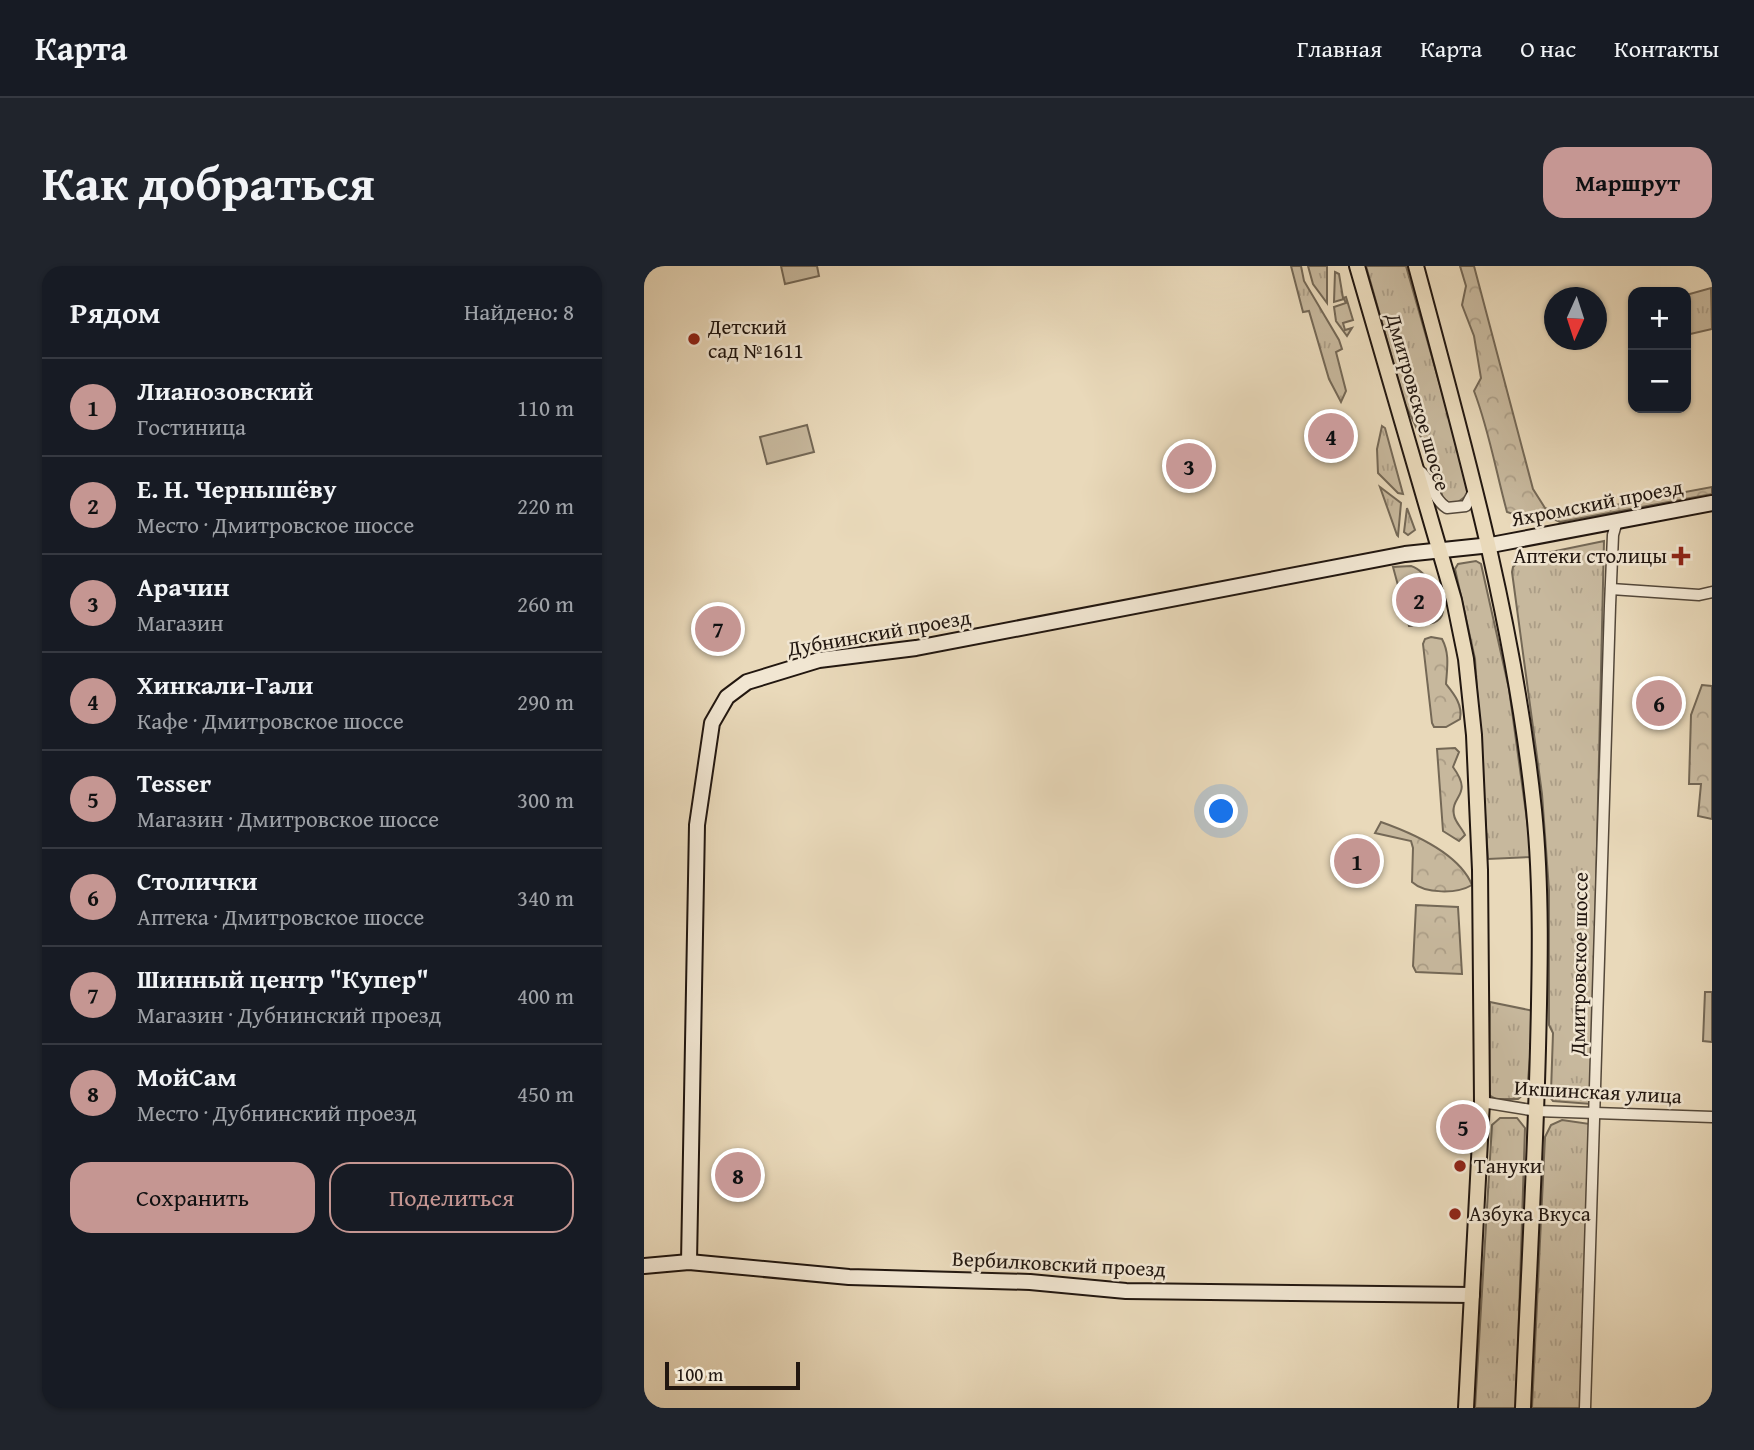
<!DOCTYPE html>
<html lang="ru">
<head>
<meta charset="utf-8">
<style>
  :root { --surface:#171b24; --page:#20242c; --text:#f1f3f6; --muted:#9ea1a6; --line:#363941; --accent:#c59692 }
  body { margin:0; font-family:"Gentium Book Plus",serif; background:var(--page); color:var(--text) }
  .controls { position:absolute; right:21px; top:21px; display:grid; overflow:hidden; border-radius:14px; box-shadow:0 2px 5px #0004 }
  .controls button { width:63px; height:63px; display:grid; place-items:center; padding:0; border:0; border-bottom:2px solid var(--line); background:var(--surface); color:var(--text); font:35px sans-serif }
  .compass { position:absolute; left:900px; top:21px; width:63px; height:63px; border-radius:50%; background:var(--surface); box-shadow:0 2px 5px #0004; rotate:183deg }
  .scale { position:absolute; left:21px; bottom:18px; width:135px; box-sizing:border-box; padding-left:7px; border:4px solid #221710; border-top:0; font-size:19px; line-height:24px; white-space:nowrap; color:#221710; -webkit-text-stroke:5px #f1e6d2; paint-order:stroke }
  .you { position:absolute; left:578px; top:546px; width:24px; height:24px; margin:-18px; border:5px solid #fff; border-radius:50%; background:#1a73e8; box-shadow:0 0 0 10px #1a73e833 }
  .badge { display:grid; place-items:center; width:46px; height:46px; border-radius:50%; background:var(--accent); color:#111; font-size:23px; font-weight:700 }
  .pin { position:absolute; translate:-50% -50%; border:4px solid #fff; box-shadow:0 2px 7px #0006 }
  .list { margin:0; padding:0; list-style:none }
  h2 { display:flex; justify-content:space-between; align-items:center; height:91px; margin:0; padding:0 28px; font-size:30px }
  h2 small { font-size:23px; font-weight:400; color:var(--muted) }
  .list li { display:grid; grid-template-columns:46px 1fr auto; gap:21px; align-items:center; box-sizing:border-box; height:98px; padding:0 28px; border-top:2px solid var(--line) }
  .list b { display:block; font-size:26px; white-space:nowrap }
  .list p { margin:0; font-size:23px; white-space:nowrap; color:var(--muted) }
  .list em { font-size:23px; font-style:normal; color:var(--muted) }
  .actions { display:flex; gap:14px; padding:21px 28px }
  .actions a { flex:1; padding:16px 0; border:2px solid var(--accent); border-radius:21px; text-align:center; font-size:24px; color:var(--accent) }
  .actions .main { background:var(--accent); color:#111 }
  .map { position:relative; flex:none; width:1068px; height:1142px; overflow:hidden; border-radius:21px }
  header { display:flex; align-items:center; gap:42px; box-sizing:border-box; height:98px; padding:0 35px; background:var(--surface); border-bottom:2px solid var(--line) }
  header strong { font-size:33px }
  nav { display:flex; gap:38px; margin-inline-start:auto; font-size:24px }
  .intro { display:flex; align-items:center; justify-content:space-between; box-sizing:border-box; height:168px; padding:0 42px }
  h1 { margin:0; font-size:49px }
  .button { padding:18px 32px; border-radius:21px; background:var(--accent); color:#111; font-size:24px; font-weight:700 }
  main { display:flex; gap:42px; padding:0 42px }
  aside { flex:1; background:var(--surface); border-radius:21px; box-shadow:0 2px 5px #0004 }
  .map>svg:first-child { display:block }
  .grass { fill:url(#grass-tufts); stroke:#746856; stroke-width:2 }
  .forest { fill:url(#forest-crowns); stroke:#746856; stroke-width:2 }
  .pitch { fill:#c7b89d; stroke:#746856; stroke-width:2 }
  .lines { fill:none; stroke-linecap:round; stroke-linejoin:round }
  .street-casing { stroke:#54483a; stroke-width:13 }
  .secondary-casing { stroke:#221710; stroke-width:18 }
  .primary-casing { stroke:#221710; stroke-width:18 }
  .street { stroke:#f1e6d2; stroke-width:10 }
  .secondary { stroke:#f1e6d2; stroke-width:14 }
  .primary { stroke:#e9d9ba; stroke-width:14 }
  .poi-dot { fill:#8f2418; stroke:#f1e6d2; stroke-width:2.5 }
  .labels { text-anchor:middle; stroke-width:5; stroke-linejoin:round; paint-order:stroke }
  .poi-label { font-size:21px; fill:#221710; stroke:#f1e6d2; text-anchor:start }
  .street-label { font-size:21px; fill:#221710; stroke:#f1e6d2 }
</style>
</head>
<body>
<header>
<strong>Карта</strong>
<nav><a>Главная</a><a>Карта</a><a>О нас</a><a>Контакты</a></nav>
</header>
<div class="intro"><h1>Как добраться</h1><a class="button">Маршрут</a></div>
<main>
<aside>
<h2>Рядом<small>Найдено: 8</small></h2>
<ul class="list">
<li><span class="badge">1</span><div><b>Лианозовский</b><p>Гостиница</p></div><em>110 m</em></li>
<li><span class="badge">2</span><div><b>Е. Н. Чернышёву</b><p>Место · Дмитровское шоссе</p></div><em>220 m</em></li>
<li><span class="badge">3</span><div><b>Арачин</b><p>Магазин</p></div><em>260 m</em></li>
<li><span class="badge">4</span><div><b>Хинкали-Гали</b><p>Кафе · Дмитровское шоссе</p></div><em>290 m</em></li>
<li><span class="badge">5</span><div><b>Tesser</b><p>Магазин · Дмитровское шоссе</p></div><em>300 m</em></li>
<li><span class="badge">6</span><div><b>Столички</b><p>Аптека · Дмитровское шоссе</p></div><em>340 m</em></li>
<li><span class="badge">7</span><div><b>Шинный центр &quot;Купер&quot;</b><p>Магазин · Дубнинский проезд</p></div><em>400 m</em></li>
<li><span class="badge">8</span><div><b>МойСам</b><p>Место · Дубнинский проезд</p></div><em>450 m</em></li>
</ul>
<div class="actions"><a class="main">Сохранить</a><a>Поделиться</a></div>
</aside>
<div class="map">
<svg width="1068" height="1142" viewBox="0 0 1068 1142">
  <defs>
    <pattern id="grass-tufts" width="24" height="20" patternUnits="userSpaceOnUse" patternTransform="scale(1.75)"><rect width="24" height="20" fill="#c7b89d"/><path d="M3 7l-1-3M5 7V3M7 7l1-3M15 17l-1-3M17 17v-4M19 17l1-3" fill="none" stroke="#ab9d86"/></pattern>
    <pattern id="forest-crowns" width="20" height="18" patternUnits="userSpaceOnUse" patternTransform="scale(1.75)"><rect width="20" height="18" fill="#c7b89d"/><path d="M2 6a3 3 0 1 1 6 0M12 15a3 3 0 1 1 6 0" fill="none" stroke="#ab9d86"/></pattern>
  </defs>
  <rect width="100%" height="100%" fill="#e9d9ba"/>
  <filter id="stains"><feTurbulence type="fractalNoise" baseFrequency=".00286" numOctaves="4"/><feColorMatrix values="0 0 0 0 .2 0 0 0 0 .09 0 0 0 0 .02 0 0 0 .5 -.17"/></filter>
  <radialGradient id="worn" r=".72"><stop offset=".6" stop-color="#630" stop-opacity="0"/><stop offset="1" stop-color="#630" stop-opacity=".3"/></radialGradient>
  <g class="grass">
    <path d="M647,0H657L660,15L695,74L698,83L692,86L702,125L697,136L685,113L665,45L659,46Z"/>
    <path d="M664,0H683V37L669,18Z"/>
    <path d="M722,0H762L825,221L822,230L814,236L805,237L799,232L787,192L761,138Z"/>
    <path d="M691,6L695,8L699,32L702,31L709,54L699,57L701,64L708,62L703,70L692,55L690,41L702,37L700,33L690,36Z"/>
    <path d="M1067,22L1068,63L1042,69V29Z"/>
    <path d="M738,160L741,162L759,228L754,227L734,207L733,183Z"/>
    <path d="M736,221L757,237L754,270L753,269Z"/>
    <path d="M763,242L771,264L764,269L760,266Z"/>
    <path d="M960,275L947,838L909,835L902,826H907L909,767L905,759V624L898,528L868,306L869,301L878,292Z"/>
    <path d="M832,295L837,298L865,423L888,591L844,593L831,393L811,303L814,298Z"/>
    <path d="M767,300C782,304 812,342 793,355C786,360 773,359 765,360L749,301Z"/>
    <path d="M846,736L890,745L883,826L874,833H852L845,829Z"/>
    <path d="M856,852H873L881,862L872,1142H831L848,859Z"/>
    <path d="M918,854L946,858L938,1142H888L901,871L907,859Z"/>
  </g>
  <g class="forest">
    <path d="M816,0H830L889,223L901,242L918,249L1068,221V228L916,256L896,247L881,252L863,246C852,206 845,164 830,125L837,112L830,70L818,39L822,20Z"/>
    <path d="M787,371L798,373C806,388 803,402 802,418C810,428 819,439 816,453L802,461H790L788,457L779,378L781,373Z"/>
    <path d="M1058,419L1068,420V553L1054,550L1057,518H1045L1047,449Z"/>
    <path d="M811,482L815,486L809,501C830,530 806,529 810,549C811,556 818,562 821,569L815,575L799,565L793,483Z"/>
    <path d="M737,556C768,567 815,587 828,619C813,628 781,628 768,616L769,582L767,575L731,567Z"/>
    <path d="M772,639L814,641L818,708L772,706L769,700Z"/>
  </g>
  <g class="pitch">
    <path d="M137,0H173L175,10L141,18Z"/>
    <path d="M163,159L170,186L123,198L116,171Z"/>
    <path d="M1061,726H1068V776L1059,775Z"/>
  </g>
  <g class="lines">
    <g class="street-casing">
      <g id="street">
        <path d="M772,202C789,213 787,232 803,242L822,240L830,225"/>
        <path d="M967,323L1055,329L1068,326"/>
        <path d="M838,836L893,845L1068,851"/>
        <path d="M941,1142L966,340L969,269L973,255"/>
      </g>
    </g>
    <g class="secondary-casing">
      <g id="secondary">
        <path d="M45,996L53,559L68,457L83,431L103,416L175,394L272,382L761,288L847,279L1068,237"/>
        <path d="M0,1000L45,996L205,1011L386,1016L482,1025L828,1029"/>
      </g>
    </g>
    <g class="primary-casing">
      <g id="primary">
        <path d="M713,0L810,334L822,393L830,469L836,604L838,836L822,1142"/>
        <path d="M772,0C821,182 870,355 890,544C898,623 896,703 894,782C891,902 884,1022 879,1142"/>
      </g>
    </g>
    <use href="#street" class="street"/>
    <use href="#secondary" class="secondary"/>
    <use href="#primary" class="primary"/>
  </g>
  <g class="poi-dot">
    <circle cx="50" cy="73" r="7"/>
    <path d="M1033.5 279.5h7v7h7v7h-7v7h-7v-7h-7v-7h7z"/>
    <circle cx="816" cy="900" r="7"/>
    <circle cx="811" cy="948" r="7"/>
  </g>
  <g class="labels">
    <g class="poi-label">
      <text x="64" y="68">Детский<tspan x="64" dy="24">сад №1611</tspan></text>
      <text x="1023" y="297" text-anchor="end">Аптеки столицы</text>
      <text x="830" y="907">Тануки</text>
      <text x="825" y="955">Азбука Вкуса</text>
    </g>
    <g class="street-label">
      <text transform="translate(774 136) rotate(74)" y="7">Дмитровское шоссе</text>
      <text transform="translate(953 237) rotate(-11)" y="7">Яхромский проезд</text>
      <text transform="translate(235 367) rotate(-10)" y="7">Дубнинский проезд</text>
      <text transform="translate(935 698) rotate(-89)" y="7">Дмитровское шоссе</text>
      <text transform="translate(954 826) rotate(3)" y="7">Икшинская улица</text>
      <text transform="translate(415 998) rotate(3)" y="7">Вербилковский проезд</text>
    </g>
  </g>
  <rect width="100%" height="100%" filter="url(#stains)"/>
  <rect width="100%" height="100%" fill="url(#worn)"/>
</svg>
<div class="controls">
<button>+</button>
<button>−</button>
</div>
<svg class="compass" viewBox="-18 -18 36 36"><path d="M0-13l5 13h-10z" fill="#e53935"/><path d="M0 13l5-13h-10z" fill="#9ea1a6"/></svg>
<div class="scale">100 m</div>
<div class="you"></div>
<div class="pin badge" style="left:713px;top:595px">1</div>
<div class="pin badge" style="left:775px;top:334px">2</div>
<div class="pin badge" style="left:545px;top:200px">3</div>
<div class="pin badge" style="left:687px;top:170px">4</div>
<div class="pin badge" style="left:819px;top:861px">5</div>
<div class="pin badge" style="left:1015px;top:437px">6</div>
<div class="pin badge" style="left:74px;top:363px">7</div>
<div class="pin badge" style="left:94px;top:909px">8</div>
</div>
</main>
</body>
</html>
